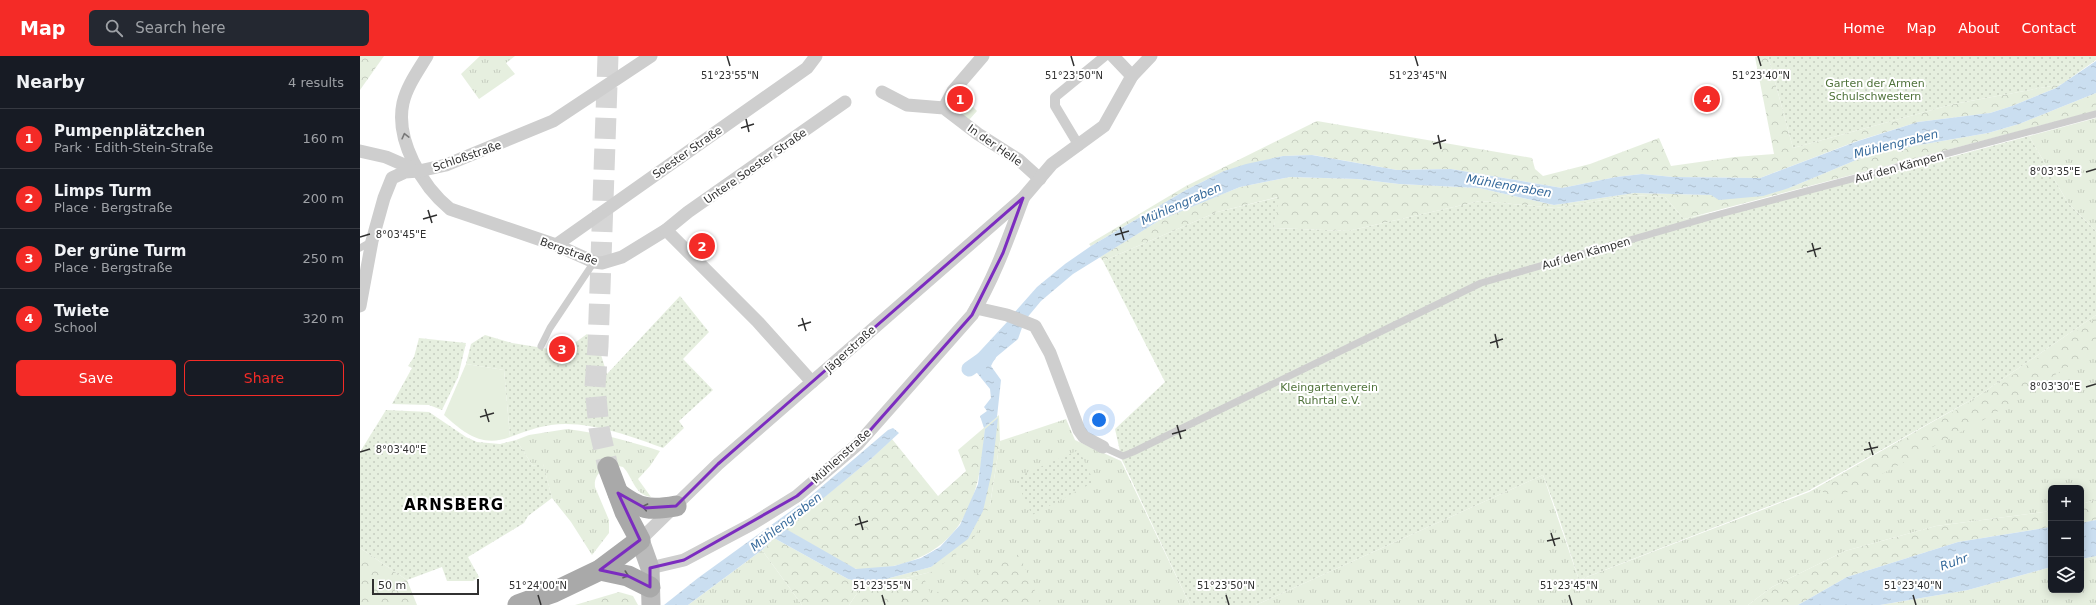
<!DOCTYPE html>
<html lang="en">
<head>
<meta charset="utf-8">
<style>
  :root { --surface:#171b24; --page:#242831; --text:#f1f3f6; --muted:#9ea1a6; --line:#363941; --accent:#f42b27 }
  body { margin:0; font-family:"DejaVu Sans",sans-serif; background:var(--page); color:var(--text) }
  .controls { position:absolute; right:12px; bottom:12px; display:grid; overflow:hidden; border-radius:6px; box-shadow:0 2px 10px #0003 }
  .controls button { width:36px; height:36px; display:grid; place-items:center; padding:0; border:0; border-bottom:1px solid var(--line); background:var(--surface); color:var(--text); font:20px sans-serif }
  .scale { position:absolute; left:12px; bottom:10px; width:107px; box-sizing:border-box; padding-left:4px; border:2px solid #313131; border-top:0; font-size:11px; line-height:14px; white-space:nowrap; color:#313131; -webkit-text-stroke:3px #fff; paint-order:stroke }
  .you { position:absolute; left:739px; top:364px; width:14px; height:14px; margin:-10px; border:3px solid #fff; border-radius:50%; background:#1a73e8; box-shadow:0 0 0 6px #1a73e833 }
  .badge { display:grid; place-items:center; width:26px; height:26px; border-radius:50%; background:var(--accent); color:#fff; font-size:13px; font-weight:700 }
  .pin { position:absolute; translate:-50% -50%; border:2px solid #fff; box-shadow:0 1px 4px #0006 }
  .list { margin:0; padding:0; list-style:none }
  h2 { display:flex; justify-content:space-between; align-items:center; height:52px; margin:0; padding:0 16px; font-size:17px }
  h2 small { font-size:13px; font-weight:400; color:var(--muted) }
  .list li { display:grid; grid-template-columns:26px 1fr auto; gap:12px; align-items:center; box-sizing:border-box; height:60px; padding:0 16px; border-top:1px solid var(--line) }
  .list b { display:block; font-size:15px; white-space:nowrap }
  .list p { margin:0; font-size:13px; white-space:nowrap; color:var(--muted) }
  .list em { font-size:13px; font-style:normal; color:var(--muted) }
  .actions { display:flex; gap:8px; padding:12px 16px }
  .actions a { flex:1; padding:9px 0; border:1px solid var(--accent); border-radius:6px; text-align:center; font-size:14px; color:var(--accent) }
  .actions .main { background:var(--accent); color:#fff }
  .icon { flex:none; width:22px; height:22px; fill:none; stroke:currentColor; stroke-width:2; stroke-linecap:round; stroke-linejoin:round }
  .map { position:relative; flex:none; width:1736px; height:549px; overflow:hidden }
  header { display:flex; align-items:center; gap:24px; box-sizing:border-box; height:56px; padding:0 20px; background:var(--accent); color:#fff }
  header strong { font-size:19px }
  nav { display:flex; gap:22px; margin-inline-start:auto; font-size:14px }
  .search { width:280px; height:36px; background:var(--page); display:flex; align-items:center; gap:10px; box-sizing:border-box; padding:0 14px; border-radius:6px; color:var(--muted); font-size:15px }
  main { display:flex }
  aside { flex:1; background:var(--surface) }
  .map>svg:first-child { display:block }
  .grass { fill:url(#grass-tufts) }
  .forest { fill:url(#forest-crowns) }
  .park { fill:#e6efdf }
  .garden { fill:url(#garden-dots) }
  .water { fill:url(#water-ripples) }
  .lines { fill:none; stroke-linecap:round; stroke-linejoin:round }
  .canal { stroke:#cadef0; stroke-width:15 }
  .primary-tunnel { stroke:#d6d6d6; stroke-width:21; stroke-dasharray:21 10; stroke-linecap:butt }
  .service { stroke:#cecece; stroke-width:7 }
  .pedestrian { stroke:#cecece; stroke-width:10 }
  .minor { stroke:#cecece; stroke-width:13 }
  .secondary { stroke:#bbb; stroke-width:19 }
  .primary { stroke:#a9a9a9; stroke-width:21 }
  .oneway { stroke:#787878 }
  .oneway2 { stroke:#616161 }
  .marked { fill:none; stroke:#7b2cbf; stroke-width:3; stroke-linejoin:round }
  .ticks { fill:none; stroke:#313131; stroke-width:1.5 }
  .labels { text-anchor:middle; stroke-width:4; stroke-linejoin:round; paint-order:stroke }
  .park-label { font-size:11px; fill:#4f723a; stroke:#fff }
  .street-label { font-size:11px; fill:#313131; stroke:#fff }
  .water-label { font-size:12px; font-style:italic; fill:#376b9c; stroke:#fff }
  .district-label { font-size:15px; font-weight:bold; letter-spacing:1px; fill:#000; stroke:#fff }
  .ticks-label { font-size:10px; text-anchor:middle; fill:#313131; stroke:#fff; stroke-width:4; stroke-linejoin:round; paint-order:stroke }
</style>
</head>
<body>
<header>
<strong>Map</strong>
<div class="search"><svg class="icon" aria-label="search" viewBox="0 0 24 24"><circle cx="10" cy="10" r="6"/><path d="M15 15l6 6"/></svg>Search here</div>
<nav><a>Home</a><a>Map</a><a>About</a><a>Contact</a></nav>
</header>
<main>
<aside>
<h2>Nearby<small>4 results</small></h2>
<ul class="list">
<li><span class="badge">1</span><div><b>Pumpenplätzchen</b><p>Park · Edith-Stein-Straße</p></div><em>160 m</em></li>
<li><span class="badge">2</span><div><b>Limps Turm</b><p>Place · Bergstraße</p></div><em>200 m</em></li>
<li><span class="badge">3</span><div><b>Der grüne Turm</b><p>Place · Bergstraße</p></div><em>250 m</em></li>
<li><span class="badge">4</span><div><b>Twiete</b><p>School</p></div><em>320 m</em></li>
</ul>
<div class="actions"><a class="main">Save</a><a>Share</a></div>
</aside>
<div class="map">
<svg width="1736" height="549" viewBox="0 0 1736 549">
  <defs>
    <pattern id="grass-tufts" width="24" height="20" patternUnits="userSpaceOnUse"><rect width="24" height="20" fill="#e6efdf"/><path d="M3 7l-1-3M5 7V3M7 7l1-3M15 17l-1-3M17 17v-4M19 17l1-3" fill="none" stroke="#c6cdc0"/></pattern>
    <pattern id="forest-crowns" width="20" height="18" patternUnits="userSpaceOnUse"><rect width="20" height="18" fill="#e6efdf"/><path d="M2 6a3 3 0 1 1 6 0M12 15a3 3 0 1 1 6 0" fill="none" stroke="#c6cdc0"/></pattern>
    <pattern id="garden-dots" width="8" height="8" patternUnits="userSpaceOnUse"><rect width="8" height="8" fill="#e6efdf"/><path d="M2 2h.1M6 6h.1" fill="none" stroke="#c6cdc0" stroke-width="1.8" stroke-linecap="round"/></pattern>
    <pattern id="water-ripples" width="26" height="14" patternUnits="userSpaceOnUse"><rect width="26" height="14" fill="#cadef0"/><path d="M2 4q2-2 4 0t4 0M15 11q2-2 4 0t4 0" fill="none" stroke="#aebfce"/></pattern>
  </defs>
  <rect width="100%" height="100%" fill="#fff"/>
  <g class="grass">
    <path d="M120,0H155L146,7L155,18L119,43L101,18Z"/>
    <path d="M1736,62V175L1708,147L1669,80Z"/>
    <path d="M1736,259V444L1721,448V432H1691V455L1576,470L1485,495L1412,531L1388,549H896L1183,419L1219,524L1449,436L1618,340Z"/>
    <path d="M706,363L715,384L761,405L830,549H489L500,533L571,516L630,449L640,385Z"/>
    <path d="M207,373C240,377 269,385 300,395L290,410L278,423L291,441C274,439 273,421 263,411C250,407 233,415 235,431L249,464V477L232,499L211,466L192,442L183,408L173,410L156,384L169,379Z"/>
    <path d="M402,494L442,549H328Z"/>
    <path d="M1736,500V549H1520L1608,534L1691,511V534H1721V503Z"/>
  </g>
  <g class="forest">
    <path d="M0,0H24L0,34Z"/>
    <path d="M1399,0H1408L1433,92L1594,48L1702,28L1736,4L1696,32L1652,50L1630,57L1558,66L1497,85L1400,122L1313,121L1282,118L1256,121L1202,132L1091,113L1037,114L953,99L923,100L864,115L826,134L731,190L740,201L800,164L833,150L880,131L930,121L997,123L1039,128L1119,132L1194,149L1274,137L1351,139L1429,132L1513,97L1628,77L1659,68L1736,37V55L1324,163L1305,141L1272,139L1196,152L1120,145L988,175L914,172L918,141L857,156L743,205L729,188L826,130L957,65L1172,102L1175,113L1183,120L1230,108L1299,82L1311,110L1375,101L1414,98L1395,1Z"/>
    <path d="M1736,262V293L1627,362L1469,446L1460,431L1625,338Z"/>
    <path d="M639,359L640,385L630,449L611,488L571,516L500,533L489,549H442L402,494L414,482L488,523L504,527L526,523L571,511L623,455L625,373C621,430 609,486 548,506C533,511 514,514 497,513C489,512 437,479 425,473L511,403L532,383L578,440L606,415L598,394Z"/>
    <path d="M1736,444V464L1721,467V448Z"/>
    <path d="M1691,455V471L1598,486L1487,521L1438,549H1388L1412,531L1485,495L1576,470Z"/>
    <path d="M0,492L47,524L57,549H0Z"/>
    <path d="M659,498L681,549H493L502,536L564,522L571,539Z"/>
    <path d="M259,536L273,540L278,549H215Z"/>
  </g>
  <g class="park">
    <path d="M598,36L617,55L609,64L592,50Z"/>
    <path d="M106,308L144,314L150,381C122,392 104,377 84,359Z"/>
  </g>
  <g class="garden">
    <path d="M1408,0H1736V4L1702,28L1594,48L1433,92Z"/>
    <path d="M1669,80L1708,147L1736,175V259L1618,340L1448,435L1219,524L1197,456L1183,419L896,549H830L762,404L755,373L805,326L743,205L857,156L919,141L914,172L988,175L1120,145L1196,152L1272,139L1305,141L1324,163L1539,115Z"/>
    <path d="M320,240L349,276L323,303L353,334L319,365L324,372L303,392C270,380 227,364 191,369C177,371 164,376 150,381L144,314L106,308L111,288L125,279L152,287L196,294L199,299L203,300L208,297L209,291L227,278L237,286L247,318Z"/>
    <path d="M59,282L106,287L98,321L82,354L69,349L32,348L52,312L48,310L54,301Z"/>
    <path d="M26,354L69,356L106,381L117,386L140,388L156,384L173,410L183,407L192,442L168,460L164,467L108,501L119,521L113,525H87L82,511L47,524L0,492V396Z"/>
    <path d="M719,394L734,426L672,459L655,422Z"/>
  </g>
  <g class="water">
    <path d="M1736,5V37L1659,68L1628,77L1513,97L1429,132L1403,140L1359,144L1351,139L1274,137L1194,149L1119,132L1039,128L997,123L930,121L880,131L800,164L713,218L681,245L666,263L655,256L677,231L705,208L731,190L826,134L864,115L886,108L923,100L952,99L1037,114L1091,113L1202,132L1256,121L1282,118L1313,121L1400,122L1498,85L1558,66L1630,57L1652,50L1696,32Z"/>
    <path d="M648,265L664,266L658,283L635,302L631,310L641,324L637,361L624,372L620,360L627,355L624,351L631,342L630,333L609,307Z"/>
    <path d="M638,362L632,415L623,455L608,483L571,511L526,523L504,527L488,523L414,482L402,494L328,549H304L338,522L446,444L528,374L533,372L539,377L511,403L426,473L496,513L534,510L561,502L580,491L600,469L618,428L625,373Z"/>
    <path d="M1736,464V500L1721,503V467Z"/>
    <path d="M1691,471V511L1608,534L1520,549H1438L1487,521L1598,486Z"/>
  </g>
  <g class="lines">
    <path class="canal" d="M609,313L629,299"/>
    <path class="primary-tunnel" d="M248,0L238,290L235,331L239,372L248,411"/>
    <g class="service">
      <path d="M0,192L12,185"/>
      <path d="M181,290L190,272L234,206"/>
      <path d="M743,391L763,400L773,396L1121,227L1360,158L1736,58"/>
    </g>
    <path class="pedestrian" d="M719,90L695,50V41L745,0"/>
    <g class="minor">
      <path d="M67,0C58,15 47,30 43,47C35,84 62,130 90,153L196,189L234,206L242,207L262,201L306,174L328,156L485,46"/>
      <path d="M753,0L772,20"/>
      <path d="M522,36L547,49L584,52L618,78L659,104L680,123"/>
      <path d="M584,52L593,35L623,0"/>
      <path d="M0,95L26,101L58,115"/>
      <path d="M306,174L397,265L452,326"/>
      <path d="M196,189L447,12L456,0"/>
      <path d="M0,250L12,185L24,142L32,122L45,116L59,115L86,109L193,65L291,0"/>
      <path d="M616,252L647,259L675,270L690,297L719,374L724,381L743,391"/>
      <path d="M280,484L358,408L663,142L692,108L744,70L772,20L791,0"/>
      <path d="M290,512L324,504L392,468L437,440L498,388L612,259C634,223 648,183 663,143"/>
    </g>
    <path class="secondary" d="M280,484L290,512L291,549"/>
    <g class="primary">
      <path d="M258,437C279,453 290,455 316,450"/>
      <path d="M240,514L268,520L290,531"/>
      <path d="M158,549L194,536L240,514L280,484L265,456L248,411"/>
    </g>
  </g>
  <defs><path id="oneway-chevron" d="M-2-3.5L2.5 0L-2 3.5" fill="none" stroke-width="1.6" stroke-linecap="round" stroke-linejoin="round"/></defs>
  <use class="oneway" href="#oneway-chevron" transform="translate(45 80) rotate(-104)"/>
  <g class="oneway2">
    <use href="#oneway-chevron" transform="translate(285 451) rotate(-168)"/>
    <use href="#oneway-chevron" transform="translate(266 519) rotate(19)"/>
  </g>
  <path class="marked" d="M663,142L643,197L612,259L498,388L437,440L324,504L290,512V531L268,520L240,514L280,484L258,437L285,452L316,450L358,408Z"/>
  <path class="ticks" d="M367,0L370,10M711,0L714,10M1055,0L1058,10M1398,0L1401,10M386,63L389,76M381,72L394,68M1078,79L1081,93M1073,88L1086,84M1726,116L1736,113M68,154L72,167M63,163L77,159M760,171L764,184M755,179L769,175M0,181L10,178M1452,187L1456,201M1447,196L1461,192M442,262L446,275M438,270L451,266M1135,278L1138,292M1130,287L1143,283M1726,331L1736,328M125,353L129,366M120,361L134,357M817,369L821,383M812,378L826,374M1509,386L1513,399M1504,394L1518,391M0,396L10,393M499,460L503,474M495,469L508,465M1191,477L1195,490M1187,485L1200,482M178,539L181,549M522,539L525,549M866,539L869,549M1209,539L1212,549M1553,539L1556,549"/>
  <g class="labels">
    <g class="park-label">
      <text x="1515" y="31">Garten der Armen<tspan x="1515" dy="13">Schulschwestern</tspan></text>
      <text x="969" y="335">Kleingartenverein<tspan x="969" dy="13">Ruhrtal e.V.</tspan></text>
    </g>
    <g class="street-label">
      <text transform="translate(635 89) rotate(35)" y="4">In der Helle</text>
      <text transform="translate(327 96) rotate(-35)" y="4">Soester Straße</text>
      <text transform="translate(107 100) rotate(-19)" y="4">Schloßstraße</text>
      <text transform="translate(395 110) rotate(-35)" y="4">Untere Soester Straße</text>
      <text transform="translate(1539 111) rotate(-15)" y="4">Auf den Kämpen</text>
      <text transform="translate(209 195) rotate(20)" y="4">Bergstraße</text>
      <text transform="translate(1226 197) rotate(-16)" y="4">Auf den Kämpen</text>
      <text transform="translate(490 293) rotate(-42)" y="4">Jägerstraße</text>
      <text transform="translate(481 400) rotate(-42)" y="4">Mühlenstraße</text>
    </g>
    <g class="water-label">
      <text transform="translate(1536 88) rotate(-14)" y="4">Mühlengraben</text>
      <text transform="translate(1149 130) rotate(10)" y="4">Mühlengraben</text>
      <text transform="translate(821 148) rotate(-24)" y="4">Mühlengraben</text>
      <text transform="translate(426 466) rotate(-38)" y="4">Mühlengraben</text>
      <text transform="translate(1594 506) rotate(-19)" y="4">Ruhr</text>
    </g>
    <g class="district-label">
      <text x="94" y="454">ARNSBERG</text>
    </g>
  </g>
  <g class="ticks-label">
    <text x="370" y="23">51°23'55"N</text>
    <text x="714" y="23">51°23'50"N</text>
    <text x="1058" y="23">51°23'45"N</text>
    <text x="1401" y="23">51°23'40"N</text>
    <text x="1695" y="119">8°03'35"E</text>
    <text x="41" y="182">8°03'45"E</text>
    <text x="1695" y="334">8°03'30"E</text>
    <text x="41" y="397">8°03'40"E</text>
    <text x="178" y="533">51°24'00"N</text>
    <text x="522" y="533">51°23'55"N</text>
    <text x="866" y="533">51°23'50"N</text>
    <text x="1209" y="533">51°23'45"N</text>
    <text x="1553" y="533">51°23'40"N</text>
  </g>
</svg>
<div class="controls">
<button>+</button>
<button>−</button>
<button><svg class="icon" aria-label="layers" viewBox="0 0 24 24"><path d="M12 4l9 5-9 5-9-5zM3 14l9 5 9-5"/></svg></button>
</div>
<div class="scale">50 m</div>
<div class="you"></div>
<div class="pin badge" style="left:600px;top:43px">1</div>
<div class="pin badge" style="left:342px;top:190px">2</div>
<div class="pin badge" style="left:202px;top:293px">3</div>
<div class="pin badge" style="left:1347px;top:43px">4</div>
</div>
</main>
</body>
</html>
